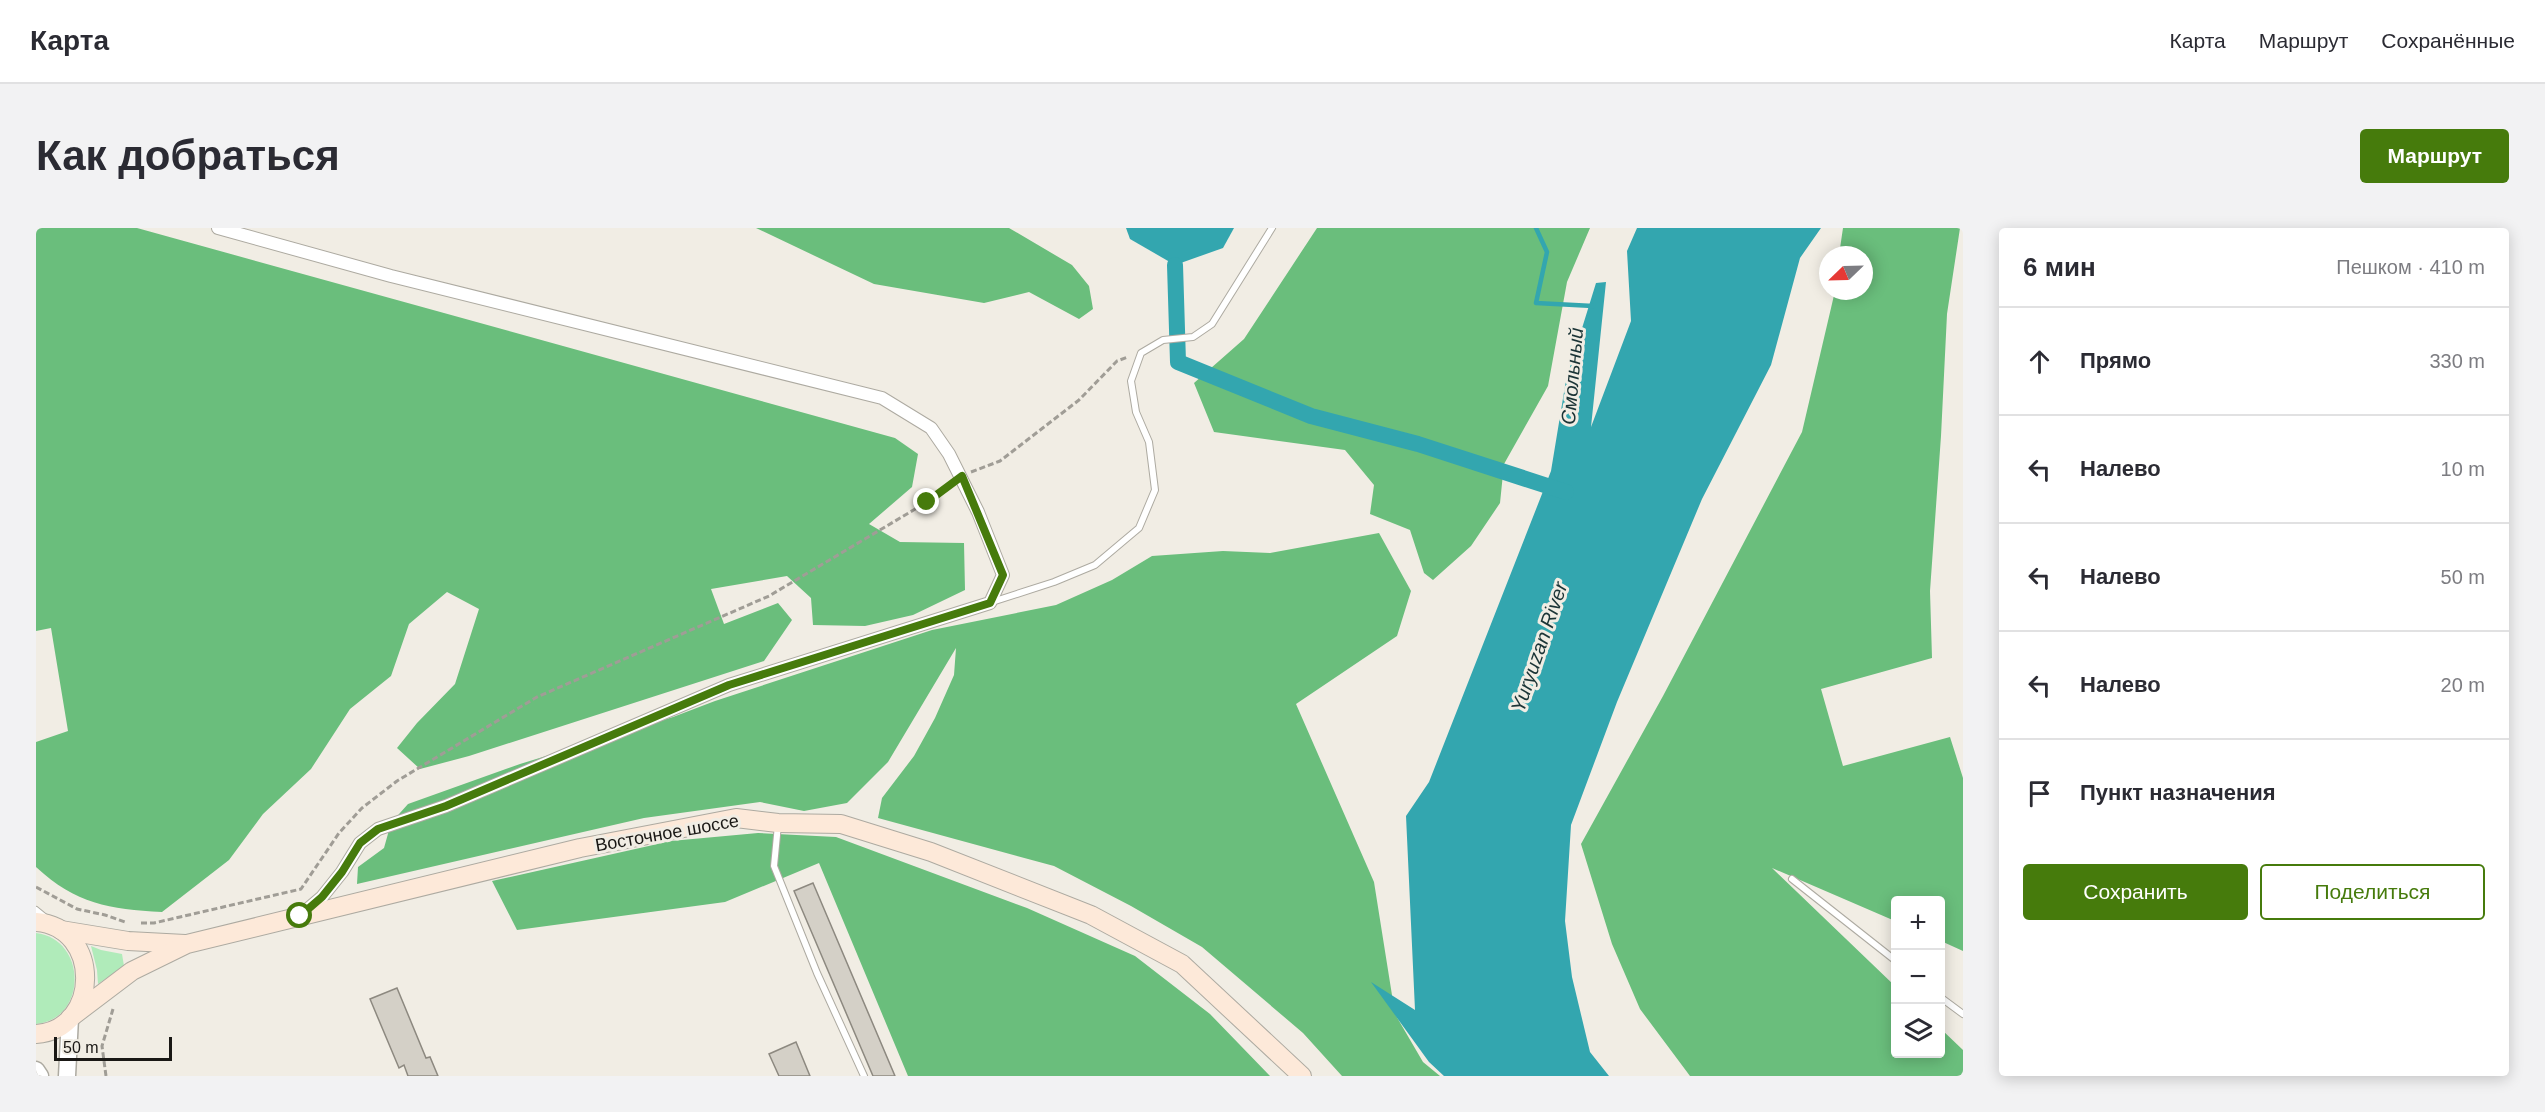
<!DOCTYPE html>
<html lang="ru">
<head>
<meta charset="utf-8">
<style>
  :root { --surface:#fff; --page:#f2f2f3; --text:#2b2b33; --muted:#7c7c81; --line:#e1e1e2; --accent:#467b0c }
  body { margin:0; font-family:Helvetica,sans-serif; background:var(--page); color:var(--text) }
  .controls { position:absolute; right:18px; bottom:18px; display:grid; overflow:hidden; border-radius:6px; box-shadow:0 3px 15px #0003 }
  .controls button { width:54px; height:54px; display:grid; place-items:center; padding:0; border:0; border-bottom:2px solid var(--line); background:var(--surface); color:var(--text); font:30px sans-serif }
  .compass { position:absolute; left:1783px; top:18px; width:54px; height:54px; border-radius:50%; background:var(--surface); box-shadow:0 3px 15px #0003; rotate:247deg }
  .scale { position:absolute; left:18px; bottom:15px; width:118px; box-sizing:border-box; padding-left:6px; border:3px solid #1a1815; border-top:0; font-size:16px; line-height:21px; white-space:nowrap; color:#1a1815; -webkit-text-stroke:4px #f1ede4; paint-order:stroke }
  .stop { position:absolute; width:18px; height:18px; margin:-14px; border:4px solid #467b0c; border-radius:50%; background:#fff }
  .stop.end { background:#467b0c; border-color:#fff; box-shadow:0 2px 6px #0008 }
  .list { margin:0; padding:0; list-style:none }
  h2 { display:flex; justify-content:space-between; align-items:center; height:78px; margin:0; padding:0 24px; font-size:26px }
  h2 small { font-size:20px; font-weight:400; color:var(--muted) }
  .list li { display:grid; grid-template-columns:39px 1fr auto; gap:18px; align-items:center; box-sizing:border-box; height:108px; padding:0 24px; border-top:2px solid var(--line) }
  .list b { display:block; font-size:22px; white-space:nowrap }
  .list em { font-size:20px; font-style:normal; color:var(--muted) }
  .actions { display:flex; gap:12px; padding:18px 24px }
  .actions a { flex:1; padding:14px 0; border:2px solid var(--accent); border-radius:6px; text-align:center; font-size:21px; color:var(--accent) }
  .actions .main { background:var(--accent); color:#fff }
  .icon { flex:none; width:33px; height:33px; fill:none; stroke:currentColor; stroke-width:2; stroke-linecap:round; stroke-linejoin:round }
  .map { position:relative; flex:none; width:1927px; height:848px; overflow:hidden; border-radius:6px }
  header { display:flex; align-items:center; gap:36px; box-sizing:border-box; height:84px; padding:0 30px; background:var(--surface); border-bottom:2px solid var(--line) }
  header strong { font-size:28px }
  nav { display:flex; gap:33px; margin-inline-start:auto; font-size:21px }
  .intro { display:flex; align-items:center; justify-content:space-between; box-sizing:border-box; height:144px; padding:0 36px }
  h1 { margin:0; font-size:42px }
  .button { padding:15px 27px; border-radius:6px; background:var(--accent); color:#fff; font-size:21px; font-weight:700 }
  main { display:flex; gap:36px; padding:0 36px }
  aside { flex:1; background:var(--surface); border-radius:6px; box-shadow:0 3px 15px #0003 }
  .map>svg:first-child { display:block }
  .green { fill:#b0ebba }
  .forest { fill:#6abe7c }
  .water { fill:#33a6af }
  .lines { fill:none; stroke-linecap:round; stroke-linejoin:round }
  .stream { stroke:#33a6af; stroke-width:4.5 }
  .canal { stroke:#33a6af; stroke-width:16 }
  .building { fill:#d4d0c7; stroke:#8d8980; stroke-width:1.5 }
  .service-casing { stroke:#adaaa1; stroke-width:8 }
  .minor-casing { stroke:#adaaa1; stroke-width:14 }
  .tertiary-casing { stroke:#adaaa1; stroke-width:19 }
  .secondary-casing { stroke:#adaaa1; stroke-width:20 }
  .path { stroke:#a09d96; stroke-width:3; stroke-dasharray:6 3; stroke-linecap:butt }
  .service { stroke:#fff; stroke-width:6 }
  .minor { stroke:#fff; stroke-width:12 }
  .tertiary { stroke:#fff; stroke-width:16 }
  .secondary { stroke:#fde9d9; stroke-width:18 }
  .route { stroke:#467b0c; stroke-width:8 }
  .labels { text-anchor:middle; stroke-width:6; stroke-linejoin:round; paint-order:stroke }
  .street-label { font-size:18px; fill:#1a1815; stroke:#f1ede4 }
  .water-label { font-size:20px; font-style:italic; fill:#1b3436; stroke:#f1ede4 }
</style>
</head>
<body>
<header>
<strong>Карта</strong>
<nav><a>Карта</a><a>Маршрут</a><a>Сохранённые</a></nav>
</header>
<div class="intro"><h1>Как добраться</h1><a class="button">Маршрут</a></div>
<main>
<div class="map">
<svg width="1927" height="848" viewBox="0 0 1927 848">
  <rect width="100%" height="100%" fill="#f1ede4"/>
  <g class="green">
    <path d="M0,705C51,711 52,791 0,796Z"/>
    <path d="M55,718L65,722L86,726L88,738L62,756L61,742Z"/>
  </g>
  <g class="forest">
    <path d="M0,0H101L859,210L882,226L876,259L833,296L864,314L928,315L929,362L877,387L829,398L777,397L775,370L751,348L675,361L688,396L742,375L756,392L728,433L433,528L384,541L361,520L381,495L419,456L443,381L411,364L373,396L355,448L314,481L275,541L227,586L193,632L126,684C73,681 40,676 0,639V514L32,503L15,400L0,403Z"/>
    <path d="M720,0H973L1036,37L1053,58L1057,81L1043,91L993,64L948,75L838,56Z"/>
    <path d="M1281,0H1554L1531,54L1512,158L1468,236L1464,275L1435,318L1397,352L1388,345L1374,302L1334,286L1338,257L1309,222L1178,204L1158,155L1208,111Z"/>
    <path d="M1807,0H1924L1911,86L1905,208L1894,363L1896,430L1785,461L1807,538L1914,509L1927,550V723L1905,713L1904,672H1860L1859,693L1736,640L1859,758L1860,826H1904L1905,801L1927,822V848H1654L1604,781L1576,716L1545,616L1627,468L1766,204L1799,63H1828V27H1803Z"/>
    <path d="M1343,305L1375,363L1361,408L1260,476L1338,654L1359,786L1387,834L1404,848H1306L1267,805L1166,719L1095,678L1018,638L842,590L846,570L878,528L899,490L918,447L920,420L852,534L811,575L768,583L724,574L608,590L321,656L322,639L348,620L355,595L372,576L484,536L637,489L679,473L896,402L1020,377L1076,352L1116,328L1187,323L1234,325Z"/>
    <path d="M722,605L800,609L991,680L1099,728L1174,786L1234,848H872L783,635L689,674L481,702L456,653L635,613Z"/>
  </g>
  <g class="water">
    <path d="M1090,0H1198L1187,20L1139,37L1094,11Z"/>
    <path d="M1601,0H1785L1764,30L1735,137L1666,271L1581,474L1535,597L1529,693L1536,749L1554,824L1573,848H1408L1393,834L1335,754L1379,782L1370,588L1393,554L1515,243L1530,152L1560,55L1570,54L1555,199L1595,93L1591,23Z"/>
  </g>
  <g class="lines">
    <path class="stream" d="M1500,0L1511,24L1500,75L1557,78"/>
    <path class="canal" d="M1139,37L1142,134L1275,188L1382,216L1530,264"/>
  </g>
  <g class="building">
    <path d="M777,655L859,848H837L758,663Z"/>
    <path d="M361,760L390,830L394,829L402,848H372L368,837L363,840L334,771Z"/>
    <path d="M760,814L774,848H743L733,826Z"/>
  </g>
  <g class="lines">
    <g class="service-casing">
      <g id="service">
        <path d="M956,374L1018,354L1059,337L1103,300L1119,262L1113,214L1100,184L1095,153L1105,125L1127,112L1157,109L1176,96L1236,0"/>
        <path d="M742,597L738,638L781,745L828,848"/>
        <path d="M1756,651L1860,733"/>
        <path d="M0,682L11,691"/>
        <path d="M1904,769L1927,786"/>
      </g>
    </g>
    <g class="minor-casing">
      <path id="minor" d="M182,0L355,48L846,170L895,200L913,226L942,284L967,347L954,375L693,457L410,578L342,601L324,615L306,644L286,669L266,686"/>
    </g>
    <g class="tertiary-casing">
      <g id="tertiary">
        <path d="M0,842L4,848"/>
        <path d="M31,848L34,790"/>
      </g>
    </g>
    <g class="secondary-casing">
      <g id="secondary">
        <path d="M0,694C66,699 65,802 0,806"/>
        <path d="M25,702L92,713L149,716"/>
        <path d="M34,790L96,743L151,716L544,620L700,590L742,595L805,596L895,624L1055,687L1146,736L1266,848"/>
      </g>
    </g>
    <g class="path">
      <path d="M935,244L964,233L1043,172L1081,133L1092,129"/>
      <path d="M0,659L41,681L69,687L89,694"/>
      <path d="M105,695H118L265,661L303,605L326,580L361,553L501,469L733,368L891,274L914,257"/>
      <path d="M70,848L66,818L77,781"/>
    </g>
    <use href="#service" class="service"/>
    <use href="#minor" class="minor"/>
    <use href="#tertiary" class="tertiary"/>
    <use href="#secondary" class="secondary"/>
  </g>
  <g class="lines">
    <path class="route" d="M264,688L286,669L306,644L324,615L342,601L410,578L693,457L954,375L967,347L926,248L891,274"/>
  </g>
  <g class="labels">
    <g class="street-label">
      <text transform="translate(631 605) rotate(-10)" y="6">Восточное шоссе</text>
    </g>
    <g class="water-label">
      <text transform="translate(1536 148) rotate(-85)" y="7">Смольный</text>
      <text transform="translate(1503 419) rotate(-71)" y="7">Yuryuzan River</text>
    </g>
  </g>
</svg>
<div class="controls">
<button>+</button>
<button>−</button>
<button><svg class="icon" aria-label="layers" viewBox="0 0 24 24"><path d="M12 4l9 5-9 5-9-5zM3 14l9 5 9-5"/></svg></button>
</div>
<svg class="compass" viewBox="-18 -18 36 36"><path d="M0-13l5 13h-10z" fill="#e53935"/><path d="M0 13l5-13h-10z" fill="#7c7c81"/></svg>
<div class="scale">50 m</div>
<div class="stop" style="left:264px;top:688px"></div>
<div class="stop end" style="left:891px;top:274px"></div>
</div>
<aside>
<h2>6 мин<small>Пешком · 410 m</small></h2>
<ul class="list">
<li><svg class="icon" aria-label="ahead" viewBox="0 0 24 24"><path d="M12 20V5M6 11l6-6 6 6"/></svg><div><b>Прямо</b></div><em>330 m</em></li>
<li><svg class="icon" aria-label="left" viewBox="0 0 24 24"><path d="M17 20v-9H6M10 6l-5 5 5 5"/></svg><div><b>Налево</b></div><em>10 m</em></li>
<li><svg class="icon" aria-label="left" viewBox="0 0 24 24"><path d="M17 20v-9H6M10 6l-5 5 5 5"/></svg><div><b>Налево</b></div><em>50 m</em></li>
<li><svg class="icon" aria-label="left" viewBox="0 0 24 24"><path d="M17 20v-9H6M10 6l-5 5 5 5"/></svg><div><b>Налево</b></div><em>20 m</em></li>
<li><svg class="icon" aria-label="arrive" viewBox="0 0 24 24"><path d="M6 21V4h12l-3 4 3 4H6"/></svg><div><b>Пункт назначения</b></div></li>
</ul>
<div class="actions"><a class="main">Сохранить</a><a>Поделиться</a></div>
</aside>
</main>
</body>
</html>
